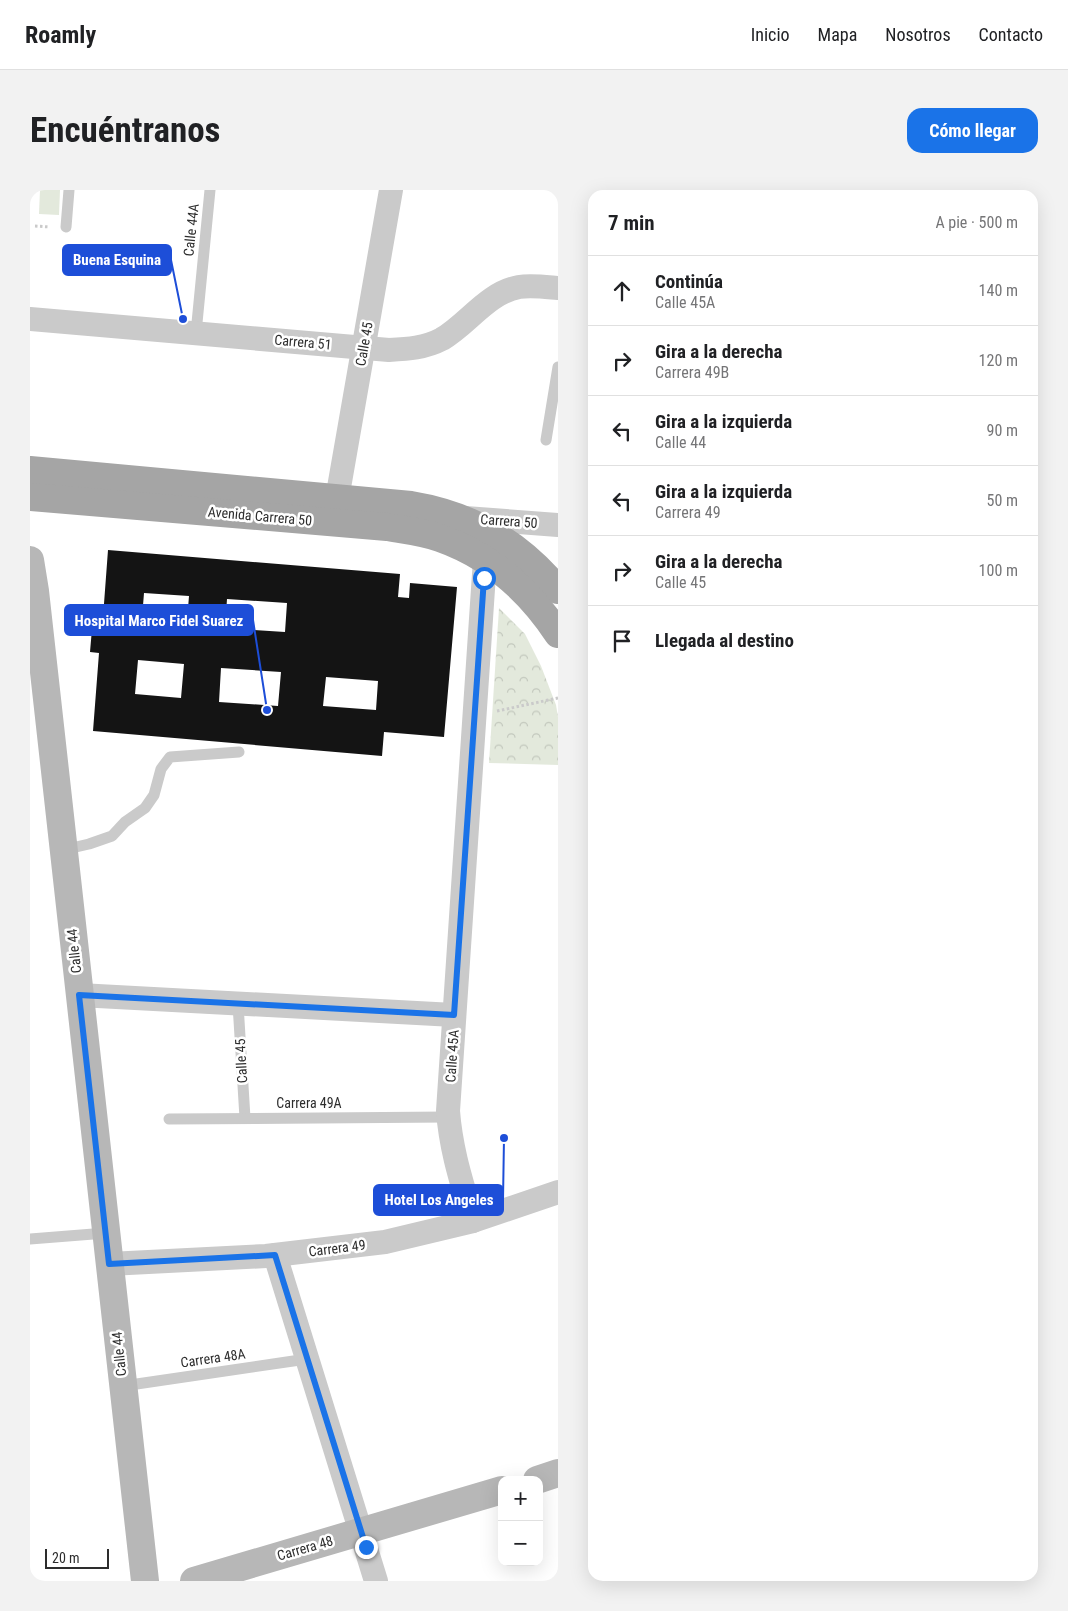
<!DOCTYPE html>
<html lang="es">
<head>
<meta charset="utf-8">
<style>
  :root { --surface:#fff; --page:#f2f2f2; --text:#202124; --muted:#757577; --line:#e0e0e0; --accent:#1a73e8 }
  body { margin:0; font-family:"Roboto Condensed",sans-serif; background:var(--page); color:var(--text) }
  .controls { position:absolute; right:15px; bottom:15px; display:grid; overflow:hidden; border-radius:10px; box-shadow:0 5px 20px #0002 }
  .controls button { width:45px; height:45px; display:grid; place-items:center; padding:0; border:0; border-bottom:1px solid var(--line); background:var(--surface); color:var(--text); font:25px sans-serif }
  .scale { position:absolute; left:15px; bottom:12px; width:64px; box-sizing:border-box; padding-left:5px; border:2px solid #2d2d2d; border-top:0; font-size:14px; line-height:18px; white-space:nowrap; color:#2d2d2d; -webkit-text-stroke:4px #fff; paint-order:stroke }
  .stop { position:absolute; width:15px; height:15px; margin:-11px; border:4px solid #1a73e8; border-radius:50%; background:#fff }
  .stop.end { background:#1a73e8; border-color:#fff; box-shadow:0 1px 5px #0008 }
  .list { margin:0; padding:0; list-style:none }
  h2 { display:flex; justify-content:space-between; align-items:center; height:65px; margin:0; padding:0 20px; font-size:21px }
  h2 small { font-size:16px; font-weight:400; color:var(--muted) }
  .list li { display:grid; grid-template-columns:32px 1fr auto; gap:15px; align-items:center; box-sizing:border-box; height:70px; padding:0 20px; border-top:1px solid var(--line) }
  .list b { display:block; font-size:19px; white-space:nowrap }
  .list p { margin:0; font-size:16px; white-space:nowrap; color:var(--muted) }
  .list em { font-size:16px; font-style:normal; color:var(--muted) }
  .icon { flex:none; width:28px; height:28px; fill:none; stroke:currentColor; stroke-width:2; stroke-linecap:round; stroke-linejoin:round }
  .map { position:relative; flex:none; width:528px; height:1391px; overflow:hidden; border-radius:15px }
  header { display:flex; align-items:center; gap:30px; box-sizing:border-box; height:70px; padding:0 25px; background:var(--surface); border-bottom:1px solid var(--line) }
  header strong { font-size:24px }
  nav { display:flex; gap:28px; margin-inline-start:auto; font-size:18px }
  .intro { display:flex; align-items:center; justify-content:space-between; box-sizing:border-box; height:120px; padding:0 30px }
  h1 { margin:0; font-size:35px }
  .button { padding:12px 22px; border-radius:15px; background:var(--accent); color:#fff; font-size:18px; font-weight:700 }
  main { display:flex; gap:30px; padding:0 30px }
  aside { flex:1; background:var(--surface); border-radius:15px; box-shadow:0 5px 20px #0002 }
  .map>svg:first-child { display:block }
  .grass { fill:#e3e9dc }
  .forest { fill:url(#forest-crowns) }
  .building { fill:#141414; fill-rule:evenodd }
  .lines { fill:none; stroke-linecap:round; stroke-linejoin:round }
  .path { stroke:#cacaca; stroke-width:3; stroke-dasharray:2.5 2.5; stroke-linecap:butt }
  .lane { stroke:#cacaca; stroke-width:11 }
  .street { stroke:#cacaca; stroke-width:24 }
  .secondary { stroke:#b7b7b7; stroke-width:28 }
  .primary { stroke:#a5a5a5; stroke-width:28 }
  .route { stroke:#1a73e8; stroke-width:6 }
  .labels { text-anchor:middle; stroke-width:5; stroke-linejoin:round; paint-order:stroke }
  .street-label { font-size:14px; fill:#2d2d2d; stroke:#fff }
  .leader { fill:none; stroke:#1d4ed8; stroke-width:2 }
  .callout-dot { fill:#1d4ed8; stroke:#fff; stroke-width:2 }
  .callout { fill:#1d4ed8; stroke:#1d4ed8; stroke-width:2 }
  .callout-label { font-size:15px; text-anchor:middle; font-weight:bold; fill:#fff }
</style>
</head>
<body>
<header>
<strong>Roamly</strong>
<nav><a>Inicio</a><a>Mapa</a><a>Nosotros</a><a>Contacto</a></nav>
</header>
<div class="intro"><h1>Encuéntranos</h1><a class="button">Cómo llegar</a></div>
<main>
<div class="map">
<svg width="528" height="1391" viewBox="0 0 528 1391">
  <defs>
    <pattern id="forest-crowns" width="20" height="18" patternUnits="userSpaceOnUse" patternTransform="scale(1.25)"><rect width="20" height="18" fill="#e3e9dc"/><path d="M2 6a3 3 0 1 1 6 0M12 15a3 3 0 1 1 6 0" fill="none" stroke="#c3c8bd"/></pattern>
  </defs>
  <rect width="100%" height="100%" fill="#fff"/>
  <path class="grass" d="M10,0H30L29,25L9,24Z"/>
  <path class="forest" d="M469,418L495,444L511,476L526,515L528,527V575L459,573Z"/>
  <path class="building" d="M78,360L370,384L368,407L379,408L380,393L427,397L414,547L354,542L352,566L63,541L69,463L60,462L63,427H73ZM114,403L159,406L157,431L112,428ZM197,409L257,413L255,442L195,438ZM108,470L154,474L151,508L105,504ZM191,478L251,482L248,516L189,512ZM296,487L348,491L346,520L293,516Z"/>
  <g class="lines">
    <g class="path">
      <path d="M5,36L20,37"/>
      <path d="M467,521L528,508"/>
    </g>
    <g class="lane">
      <path d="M36,37L39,0"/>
      <path d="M166,143L180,0"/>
      <path d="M516,250L528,177"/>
      <path d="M33,660L59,654L82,646L95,632L115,618L124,605L131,579L140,567L209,562"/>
      <path d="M208,814L215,928"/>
      <path d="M139,929L418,927"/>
      <path d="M0,1049L76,1043"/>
      <path d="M93,1196L277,1169"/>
    </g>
    <g class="street">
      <path d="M0,129L359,160C378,159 395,158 412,149C438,134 457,103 489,97C501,95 516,97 528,98"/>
      <path d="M307,309L361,0"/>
      <path d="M435,328L528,335"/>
      <path d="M49,805L424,825"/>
      <path d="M443,1031C432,993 421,961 418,921L455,369"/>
      <path d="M245,1065L346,1391"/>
      <path d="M79,1074L236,1066L355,1052L443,1031L528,1002"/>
    </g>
    <g class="secondary">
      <path d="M0,370L5,401L115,1391"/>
      <path d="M507,1290L528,1283"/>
      <path d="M164,1391L472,1300"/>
    </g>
    <g class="primary">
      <path d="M0,280L381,315C441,325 488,352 528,400"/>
      <path d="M0,307L357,337C375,340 393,342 410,348C461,366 499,400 528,444"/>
    </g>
  </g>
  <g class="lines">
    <path class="route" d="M336,1357L245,1065L79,1074L49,805L424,825L454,388"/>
  </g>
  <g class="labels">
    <g class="street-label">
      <text transform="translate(161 40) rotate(-84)" y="5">Calle 44A</text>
      <text transform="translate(273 152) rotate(5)" y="5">Carrera 51</text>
      <text transform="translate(334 154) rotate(-80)" y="5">Calle 45</text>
      <text transform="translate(230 326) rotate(5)" y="5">Avenida Carrera 50</text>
      <text transform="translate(479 331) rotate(4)" y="5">Carrera 50</text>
      <text transform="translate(44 761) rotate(-96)" y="5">Calle 44</text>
      <text transform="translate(422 866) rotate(-86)" y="5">Calle 45A</text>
      <text transform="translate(211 871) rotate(-93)" y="5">Calle 45</text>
      <text x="279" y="918">Carrera 49A</text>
      <text transform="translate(307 1058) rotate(-7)" y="5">Carrera 49</text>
      <text transform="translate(89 1164) rotate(-96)" y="5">Calle 44</text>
      <text transform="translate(183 1168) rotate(-8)" y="5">Carrera 48A</text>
      <text transform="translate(275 1358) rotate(-16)" y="5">Carrera 48</text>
    </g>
  </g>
  <path class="leader" d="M153 129L141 70M237 520L223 430M474 948L473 1010"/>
  <g class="callout-dot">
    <circle cx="153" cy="129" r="5"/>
    <circle cx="237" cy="520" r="5"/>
    <circle cx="474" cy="948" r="5"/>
  </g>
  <g class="callout">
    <rect x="33" y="55" width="108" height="30" rx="5"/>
    <rect x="35" y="415" width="188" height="30" rx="5"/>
    <rect x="344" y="995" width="129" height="30" rx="5"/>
  </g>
  <g class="callout-label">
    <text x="87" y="75">Buena Esquina</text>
    <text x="129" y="436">Hospital Marco Fidel Suarez</text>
    <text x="409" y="1015">Hotel Los Angeles</text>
  </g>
</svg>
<div class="controls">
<button>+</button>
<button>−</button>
</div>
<div class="scale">20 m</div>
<div class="stop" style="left:454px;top:388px"></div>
<div class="stop end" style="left:336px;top:1357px"></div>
</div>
<aside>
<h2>7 min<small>A pie · 500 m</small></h2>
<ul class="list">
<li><svg class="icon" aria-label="ahead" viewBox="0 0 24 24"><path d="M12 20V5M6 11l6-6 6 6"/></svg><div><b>Continúa</b><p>Calle 45A</p></div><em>140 m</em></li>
<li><svg class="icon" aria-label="right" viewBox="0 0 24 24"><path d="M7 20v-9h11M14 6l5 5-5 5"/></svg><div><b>Gira a la derecha</b><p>Carrera 49B</p></div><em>120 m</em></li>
<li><svg class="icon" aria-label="left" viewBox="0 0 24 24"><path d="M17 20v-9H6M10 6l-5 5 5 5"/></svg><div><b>Gira a la izquierda</b><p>Calle 44</p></div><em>90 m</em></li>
<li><svg class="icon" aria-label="left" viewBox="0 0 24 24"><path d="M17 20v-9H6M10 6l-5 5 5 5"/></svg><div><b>Gira a la izquierda</b><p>Carrera 49</p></div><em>50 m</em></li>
<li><svg class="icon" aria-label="right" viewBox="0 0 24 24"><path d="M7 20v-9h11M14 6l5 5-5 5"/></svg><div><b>Gira a la derecha</b><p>Calle 45</p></div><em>100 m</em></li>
<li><svg class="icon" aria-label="arrive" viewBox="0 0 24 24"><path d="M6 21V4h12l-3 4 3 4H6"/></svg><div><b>Llegada al destino</b></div></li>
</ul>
</aside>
</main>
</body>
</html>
